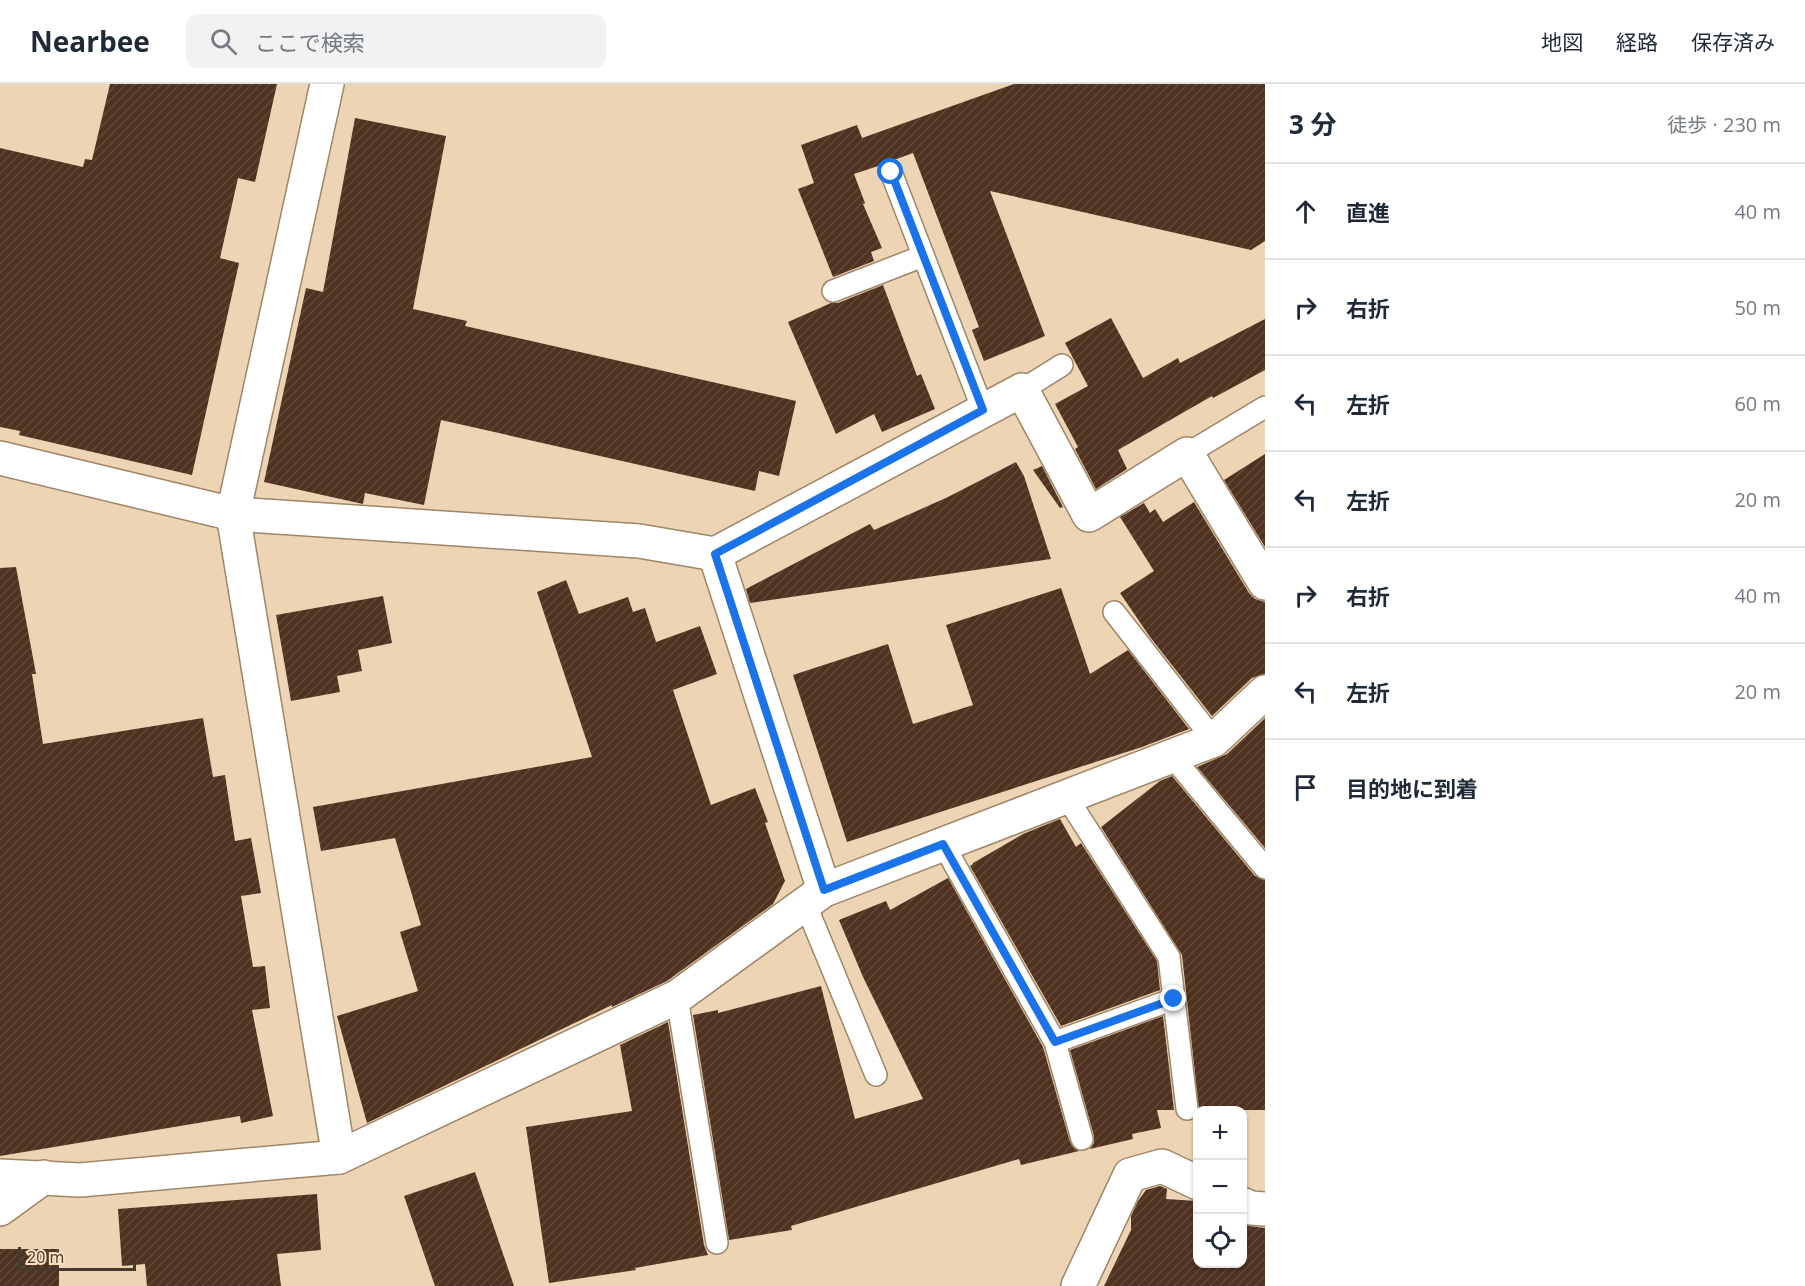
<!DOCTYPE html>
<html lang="ja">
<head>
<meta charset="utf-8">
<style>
  :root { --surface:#fff; --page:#f2f2f3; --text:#1f2937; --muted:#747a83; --line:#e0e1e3 }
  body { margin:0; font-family:"Open Sans","Noto Sans JP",sans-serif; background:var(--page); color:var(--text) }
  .controls { position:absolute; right:18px; bottom:18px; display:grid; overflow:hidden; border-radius:12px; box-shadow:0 2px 4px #0004 }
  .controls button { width:54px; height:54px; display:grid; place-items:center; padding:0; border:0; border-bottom:2px solid var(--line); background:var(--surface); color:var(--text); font:30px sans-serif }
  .scale { position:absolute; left:18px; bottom:15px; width:118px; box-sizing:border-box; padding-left:6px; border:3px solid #443a2d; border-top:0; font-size:16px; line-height:21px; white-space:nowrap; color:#443a2d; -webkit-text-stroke:4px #fbe1c1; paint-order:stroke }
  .stop { position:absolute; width:18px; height:18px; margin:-14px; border:4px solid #1a73e8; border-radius:50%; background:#fff }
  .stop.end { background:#1a73e8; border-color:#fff; box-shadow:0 2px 6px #0008 }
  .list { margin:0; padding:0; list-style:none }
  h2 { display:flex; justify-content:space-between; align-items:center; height:78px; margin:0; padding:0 24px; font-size:26px }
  h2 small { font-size:20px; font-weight:400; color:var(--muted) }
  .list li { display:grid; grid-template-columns:39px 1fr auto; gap:18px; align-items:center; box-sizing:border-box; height:96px; padding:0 24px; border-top:2px solid var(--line) }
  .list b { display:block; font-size:22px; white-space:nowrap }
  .list em { font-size:20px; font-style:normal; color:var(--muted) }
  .icon { flex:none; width:33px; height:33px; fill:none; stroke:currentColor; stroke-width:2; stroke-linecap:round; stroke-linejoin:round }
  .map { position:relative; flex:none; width:1265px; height:1202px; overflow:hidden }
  header { display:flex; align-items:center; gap:36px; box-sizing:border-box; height:84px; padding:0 30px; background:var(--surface); border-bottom:2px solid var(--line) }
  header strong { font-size:28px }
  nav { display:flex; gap:33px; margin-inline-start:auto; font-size:21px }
  .search { width:420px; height:54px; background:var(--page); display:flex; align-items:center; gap:15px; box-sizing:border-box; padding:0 21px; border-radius:12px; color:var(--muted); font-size:22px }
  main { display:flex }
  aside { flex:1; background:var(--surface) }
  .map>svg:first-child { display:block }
  .building { fill:url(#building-hatch) }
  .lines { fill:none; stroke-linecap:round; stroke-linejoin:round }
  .service-casing { stroke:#9e8668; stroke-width:24 }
  .minor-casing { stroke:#9e8668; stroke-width:36 }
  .service { stroke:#fff; stroke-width:21 }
  .minor { stroke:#fff; stroke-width:33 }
  .route { stroke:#1a73e8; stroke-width:8 }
</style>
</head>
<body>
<header>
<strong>Nearbee</strong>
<div class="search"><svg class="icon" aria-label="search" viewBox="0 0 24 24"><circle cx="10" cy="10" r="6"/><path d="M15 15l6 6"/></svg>ここで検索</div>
<nav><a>地図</a><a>経路</a><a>保存済み</a></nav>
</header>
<main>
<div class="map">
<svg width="1265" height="1202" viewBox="0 0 1265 1202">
  <defs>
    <pattern id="building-hatch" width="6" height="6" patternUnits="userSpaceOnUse" patternTransform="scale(1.5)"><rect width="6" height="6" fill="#4f3220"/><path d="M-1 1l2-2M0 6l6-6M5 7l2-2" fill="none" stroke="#614838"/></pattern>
  </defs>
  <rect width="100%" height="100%" fill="#edd4b4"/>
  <g class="building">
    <path d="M110,0H277L255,98L238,94L220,174L239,179L192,391L19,351L20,347L0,343V64L83,83L85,75L92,76Z"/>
    <path d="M1014,0H1265V157L1251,166L990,107L1045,252L984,277L972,246L979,243L913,69L894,76H887L881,81L854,90L865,119L863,120L882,164L871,168L874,177L833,193L798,105L814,99L801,61L857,41L862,54Z"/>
    <path d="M355,34L446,52L413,225L467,237L465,242L796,317L779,392L759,387L755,407L441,336L424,421L365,409L363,420L264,398L306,204L323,208Z"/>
    <path d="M883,201L917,292L921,290L935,325L882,348L874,330L836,350L788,238L831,219H838Z"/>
    <path d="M1111,234L1143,294L1178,274L1180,279L1265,235V286L1213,314L1212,312L1118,366L1127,385L1096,405L1075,365L1078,363L1055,320L1088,302L1065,259Z"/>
    <path d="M1265,370V463L1224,396Z"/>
    <path d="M1016,378L1024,392L1051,475L750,519L746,505L870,440L874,446L948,413Z"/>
    <path d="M1042,382L1063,423L1060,424L1033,386Z"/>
    <path d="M1194,418L1249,509L1255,515L1265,518V590L1252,594L1212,632L1150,553L1120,509L1154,487L1120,433L1144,419L1150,429L1155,425L1163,438Z"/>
    <path d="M16,483L36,590H32L43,660L203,634L213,693L225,691L235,757L251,754L261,809L241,812L253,883L265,882L270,924L252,926L273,1032L241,1039L240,1032L0,1072V484Z"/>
    <path d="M566,496L579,530L628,513L633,528L645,524L656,558L700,542L717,590L673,606L711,721L755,704L768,738L765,739L785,797L773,820L667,897L612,923V921L367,1039L337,932L418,907L400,848L421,841L395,754L321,767L313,723L592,673L537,508Z"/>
    <path d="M1061,504L1090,590L1128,566L1189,645L1142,663L847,758L793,591L888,560L913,640L973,621L946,541Z"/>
    <path d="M383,512L392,559L358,566L362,587L337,592L340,608L291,617L276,531Z"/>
    <path d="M1265,634V764L1197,683L1227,670Z"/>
    <path d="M1172,692L1255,792L1265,796V1026H1199L1182,871L1101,743L1160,697Z"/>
    <path d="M1060,735L1076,763L1081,759L1157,877L1160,906L1061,942L970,782L973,780V779L1023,750Z"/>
    <path d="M948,794L1043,963L1070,1058L1074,1064L1079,1067L1021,1081L1019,1075L791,1142L792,1146L729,1156L693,931L718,926V929L821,902L855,1035L923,1015L863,893L839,836L886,817L890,826Z"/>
    <path d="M1163,932L1174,1026H1157L1161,1044L1132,1050L1133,1055L1090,1065L1094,1059V1052L1070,966Z"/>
    <path d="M668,938L704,1161L708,1171L635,1184L636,1186L549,1199L526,1043L632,1027L620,961Z"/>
    <path d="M475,1088L514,1202H435L404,1112Z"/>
    <path d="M1160,1102L1167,1105L1166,1115L1197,1117V1179H1242V1141L1265,1144V1202H1104L1131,1146V1132L1138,1117L1146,1106Z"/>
    <path d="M317,1110L321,1166L277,1170L281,1202H147L145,1180L122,1182L118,1125Z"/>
    <rect x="0" y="1165" width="59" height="37"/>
  </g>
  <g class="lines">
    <g class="service-casing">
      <g id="service">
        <path d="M891,88L983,326"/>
        <path d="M833,207L923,172"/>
        <path d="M1022,306L1062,281"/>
        <path d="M1187,370L1265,323"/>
        <path d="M1114,528L1214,656"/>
        <path d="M1171,671L1265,784"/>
        <path d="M1066,712L1169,873L1187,1025"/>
        <path d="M943,760L1055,958L1082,1055"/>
        <path d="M805,819L876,991"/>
        <path d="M677,913L717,1159"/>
        <path d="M1055,958L1174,915"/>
      </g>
    </g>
    <g class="minor-casing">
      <g id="minor">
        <path d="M327,0L233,430L339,1073"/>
        <path d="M0,374L233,430L639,457L715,470L1022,306L1089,431L1187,370L1265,499"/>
        <path d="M715,470L824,806"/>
        <path d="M0,1092L80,1096L339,1073L677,913L824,806L1214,656L1265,608"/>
        <path d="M1242,1120L1251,1124L1265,1125"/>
        <path d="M0,1125L44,1093"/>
        <path d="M1078,1202L1130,1091L1162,1082L1198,1099"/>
      </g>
    </g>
    <use href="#service" class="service"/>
    <use href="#minor" class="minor"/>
  </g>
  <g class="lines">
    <path class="route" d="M891,88L983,326L715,470L824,806L943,760L1055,958L1174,915"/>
  </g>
</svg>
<div class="controls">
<button>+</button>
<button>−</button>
<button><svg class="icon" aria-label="locate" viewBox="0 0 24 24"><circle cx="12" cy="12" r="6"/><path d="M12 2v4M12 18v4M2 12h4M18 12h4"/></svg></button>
</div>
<div class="scale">20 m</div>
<div class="stop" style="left:891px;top:88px"></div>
<div class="stop end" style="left:1174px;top:915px"></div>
</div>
<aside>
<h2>3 分<small>徒歩 · 230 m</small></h2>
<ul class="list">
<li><svg class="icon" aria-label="ahead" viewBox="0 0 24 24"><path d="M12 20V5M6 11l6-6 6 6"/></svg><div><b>直進</b></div><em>40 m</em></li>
<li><svg class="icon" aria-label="right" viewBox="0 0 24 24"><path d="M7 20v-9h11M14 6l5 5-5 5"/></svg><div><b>右折</b></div><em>50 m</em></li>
<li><svg class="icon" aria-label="left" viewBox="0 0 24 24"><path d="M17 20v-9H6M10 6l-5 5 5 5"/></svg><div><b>左折</b></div><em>60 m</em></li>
<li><svg class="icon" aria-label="left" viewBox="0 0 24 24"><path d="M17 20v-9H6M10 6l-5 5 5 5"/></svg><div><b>左折</b></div><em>20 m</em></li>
<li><svg class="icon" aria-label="right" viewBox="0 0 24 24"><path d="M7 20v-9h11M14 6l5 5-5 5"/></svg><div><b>右折</b></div><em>40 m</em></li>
<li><svg class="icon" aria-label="left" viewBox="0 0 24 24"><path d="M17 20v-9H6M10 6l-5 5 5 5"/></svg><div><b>左折</b></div><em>20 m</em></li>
<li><svg class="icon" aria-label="arrive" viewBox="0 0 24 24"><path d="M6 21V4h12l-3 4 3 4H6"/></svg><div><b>目的地に到着</b></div></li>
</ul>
</aside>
</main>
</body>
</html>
